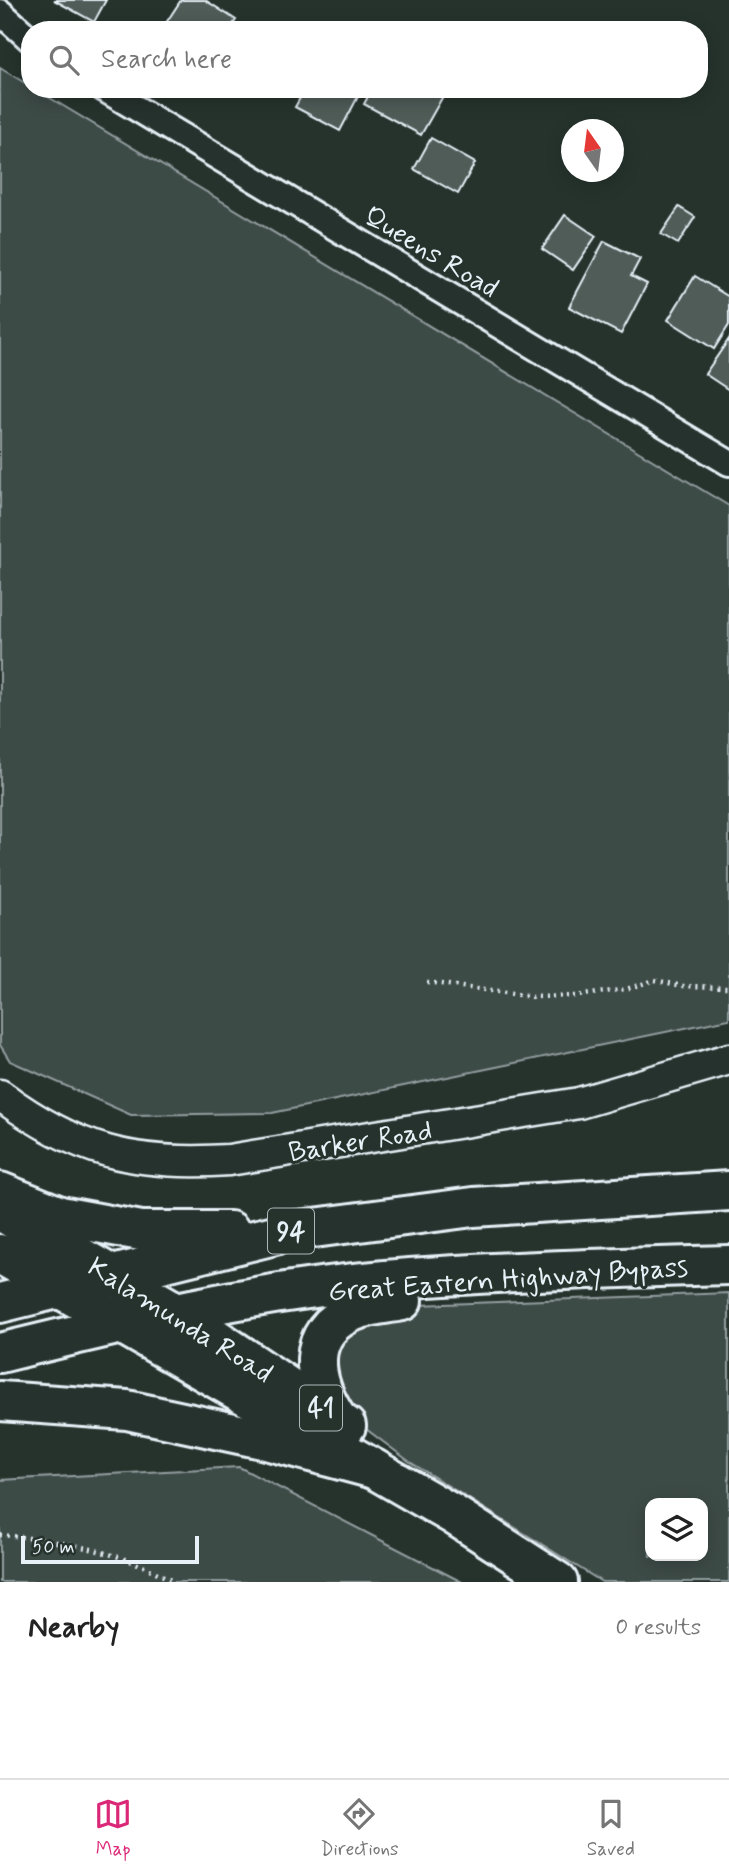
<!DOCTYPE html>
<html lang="en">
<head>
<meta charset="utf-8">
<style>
  :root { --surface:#fff; --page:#f2f2f2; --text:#222; --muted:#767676; --line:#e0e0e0; --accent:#db2777 }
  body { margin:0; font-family:Mynerve,sans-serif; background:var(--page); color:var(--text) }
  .controls { position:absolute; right:21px; bottom:21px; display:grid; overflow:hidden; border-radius:14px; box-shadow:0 4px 18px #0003 }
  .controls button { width:63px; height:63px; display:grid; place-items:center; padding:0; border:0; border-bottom:2px solid var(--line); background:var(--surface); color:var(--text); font:35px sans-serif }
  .compass { position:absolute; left:561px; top:119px; width:63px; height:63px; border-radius:50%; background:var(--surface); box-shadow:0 4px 18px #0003; rotate:346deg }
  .scale { position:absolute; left:21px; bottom:18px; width:178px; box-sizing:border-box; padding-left:7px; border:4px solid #e8f1f8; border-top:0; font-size:19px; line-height:24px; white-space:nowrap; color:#e8f1f8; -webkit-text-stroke:5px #26332d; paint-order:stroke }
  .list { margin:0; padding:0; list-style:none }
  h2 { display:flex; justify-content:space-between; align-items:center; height:91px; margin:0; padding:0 28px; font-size:30px }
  h2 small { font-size:23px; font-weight:400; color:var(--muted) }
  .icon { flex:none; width:38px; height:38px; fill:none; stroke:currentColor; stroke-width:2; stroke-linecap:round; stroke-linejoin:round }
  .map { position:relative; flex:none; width:729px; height:1582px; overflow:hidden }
  .search { position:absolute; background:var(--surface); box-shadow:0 4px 18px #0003; left:21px; right:21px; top:21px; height:77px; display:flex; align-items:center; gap:18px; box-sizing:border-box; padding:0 24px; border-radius:28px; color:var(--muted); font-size:26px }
  .sheet { height:196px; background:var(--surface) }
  nav { display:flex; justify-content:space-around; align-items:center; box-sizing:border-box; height:98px; border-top:2px solid var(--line); background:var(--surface); font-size:19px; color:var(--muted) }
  nav a { display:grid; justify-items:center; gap:4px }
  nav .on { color:var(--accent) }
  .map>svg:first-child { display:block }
  .green { fill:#3e4b47; stroke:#939ea0; stroke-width:2; fill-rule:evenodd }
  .building { fill:#505c59; stroke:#e8f1f8; stroke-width:2 }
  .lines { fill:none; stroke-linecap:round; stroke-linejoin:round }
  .minor-casing { stroke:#e8f1f8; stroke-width:30 }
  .tertiary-casing { stroke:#e8f1f8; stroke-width:35 }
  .primary-casing { stroke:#e8f1f8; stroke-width:44 }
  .trunk-casing { stroke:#e8f1f8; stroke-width:44 }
  .path { stroke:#e8f1f8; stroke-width:4.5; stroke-dasharray:2 5; stroke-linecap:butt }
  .minor { stroke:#26332d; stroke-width:24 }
  .tertiary { stroke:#26332d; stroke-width:30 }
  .primary { stroke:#26332d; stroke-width:38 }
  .trunk { stroke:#26332d; stroke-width:38 }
  .labels { text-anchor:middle; stroke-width:6; stroke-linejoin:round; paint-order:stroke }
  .shield { fill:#26332d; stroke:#aeb8bb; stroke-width:2 }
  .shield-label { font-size:26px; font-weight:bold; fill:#e8f1f8 }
  .street-label { font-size:28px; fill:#e8f1f8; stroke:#26332d }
</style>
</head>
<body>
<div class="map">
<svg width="729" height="1582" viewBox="0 0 729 1582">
  <rect width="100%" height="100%" fill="#26332d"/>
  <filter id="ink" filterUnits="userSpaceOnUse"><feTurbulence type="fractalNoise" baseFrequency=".0143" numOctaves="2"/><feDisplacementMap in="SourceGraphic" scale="14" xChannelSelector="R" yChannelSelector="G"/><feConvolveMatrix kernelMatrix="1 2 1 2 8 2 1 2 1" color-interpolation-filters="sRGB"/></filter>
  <g filter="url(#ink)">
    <g class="green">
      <path d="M0,68L30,86V89H35L729,506V1019L272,1113L131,1115L10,1061L0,1045Z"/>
      <path d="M729,1293V1582H602L410,1462L358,1423L342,1397L337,1375V1358L342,1342L352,1329L418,1305ZM650,1503H703V1556H650Z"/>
      <path d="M239,1467L462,1582H0V1480Z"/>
    </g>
    <g class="building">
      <path d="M54,0H106L94,22Z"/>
      <path d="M181,0H205L236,20L229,30H170L172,27L166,23Z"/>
      <path d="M305,89H362L340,131L295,107Z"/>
      <path d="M372,89H447L421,135L364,104Z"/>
      <path d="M431,138L475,163L458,194L414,169Z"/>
      <path d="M679,207L695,217L678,244L661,234Z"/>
      <path d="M565,215L596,236L573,270L542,249Z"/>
      <path d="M604,241L640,259L631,276L647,284L621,334L569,307Z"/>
      <path d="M695,276L729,297V325L714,349L668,320Z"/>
      <path d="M729,339V390L705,374Z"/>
    </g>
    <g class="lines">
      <g class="minor-casing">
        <g id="minor">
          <path d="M0,12L30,39"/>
          <path d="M104,89L729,463"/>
        </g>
      </g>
      <g class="tertiary-casing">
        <path id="tertiary" d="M0,1095C77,1152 134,1166 229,1160L579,1103L729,1059"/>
      </g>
      <g class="primary-casing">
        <g id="primary">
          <path d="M0,1211L178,1313L346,1426"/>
          <path d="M0,1254L454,1515L558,1582"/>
        </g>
      </g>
      <g class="trunk-casing">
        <g id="trunk">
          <path d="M0,1192L60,1216L141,1231H230"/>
          <path d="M0,1303L291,1231L473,1207L729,1191"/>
          <path d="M0,1353C126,1322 255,1291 385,1280C499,1271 614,1268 729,1265"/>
          <path d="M0,1401L127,1410L262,1439L374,1469"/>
          <path d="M337,1419C312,1381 303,1331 354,1311C369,1305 387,1304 402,1301"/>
        </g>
      </g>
      <g class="path">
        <path d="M427,982L533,997L577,996L626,989L655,980L682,986L729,987"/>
        <path d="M0,1535C58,1540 123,1551 174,1582"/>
      </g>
      <use href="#minor" class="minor"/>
      <use href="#tertiary" class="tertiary"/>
      <use href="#primary" class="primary"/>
      <use href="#trunk" class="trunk"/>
    </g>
  </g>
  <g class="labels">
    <g class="shield">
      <rect x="268" y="1208.5" width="46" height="45" rx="5"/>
      <rect x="300" y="1385.5" width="42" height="45" rx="5"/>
    </g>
    <g class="shield-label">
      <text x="291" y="1240">94</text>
      <text x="321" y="1417">41</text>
    </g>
    <g class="street-label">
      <text transform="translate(432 251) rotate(31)" y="10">Queens Road</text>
      <text transform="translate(360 1140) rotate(-9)" y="10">Barker Road</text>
      <text transform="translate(508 1278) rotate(-4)" y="10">Great Eastern Highway Bypass</text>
      <text transform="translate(181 1319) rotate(32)" y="10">Kalamunda Road</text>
    </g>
  </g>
</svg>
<div class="controls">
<button><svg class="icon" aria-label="layers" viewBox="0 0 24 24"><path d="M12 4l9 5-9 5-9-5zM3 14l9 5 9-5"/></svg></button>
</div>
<svg class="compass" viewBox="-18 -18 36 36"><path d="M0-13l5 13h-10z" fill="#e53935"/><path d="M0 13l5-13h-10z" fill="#767676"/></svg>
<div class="scale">50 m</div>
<div class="search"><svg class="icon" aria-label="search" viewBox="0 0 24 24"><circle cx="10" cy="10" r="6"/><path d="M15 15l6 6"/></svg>Search here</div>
</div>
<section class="sheet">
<h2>Nearby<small>0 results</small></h2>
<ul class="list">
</ul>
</section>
<nav>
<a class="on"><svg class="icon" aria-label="map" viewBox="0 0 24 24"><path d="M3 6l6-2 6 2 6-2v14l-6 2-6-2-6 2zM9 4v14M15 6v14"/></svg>Map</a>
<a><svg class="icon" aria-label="directions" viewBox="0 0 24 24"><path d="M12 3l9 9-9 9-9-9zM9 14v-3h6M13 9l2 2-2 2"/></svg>Directions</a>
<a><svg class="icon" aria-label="saved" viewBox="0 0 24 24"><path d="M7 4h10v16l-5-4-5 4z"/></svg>Saved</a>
</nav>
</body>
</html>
